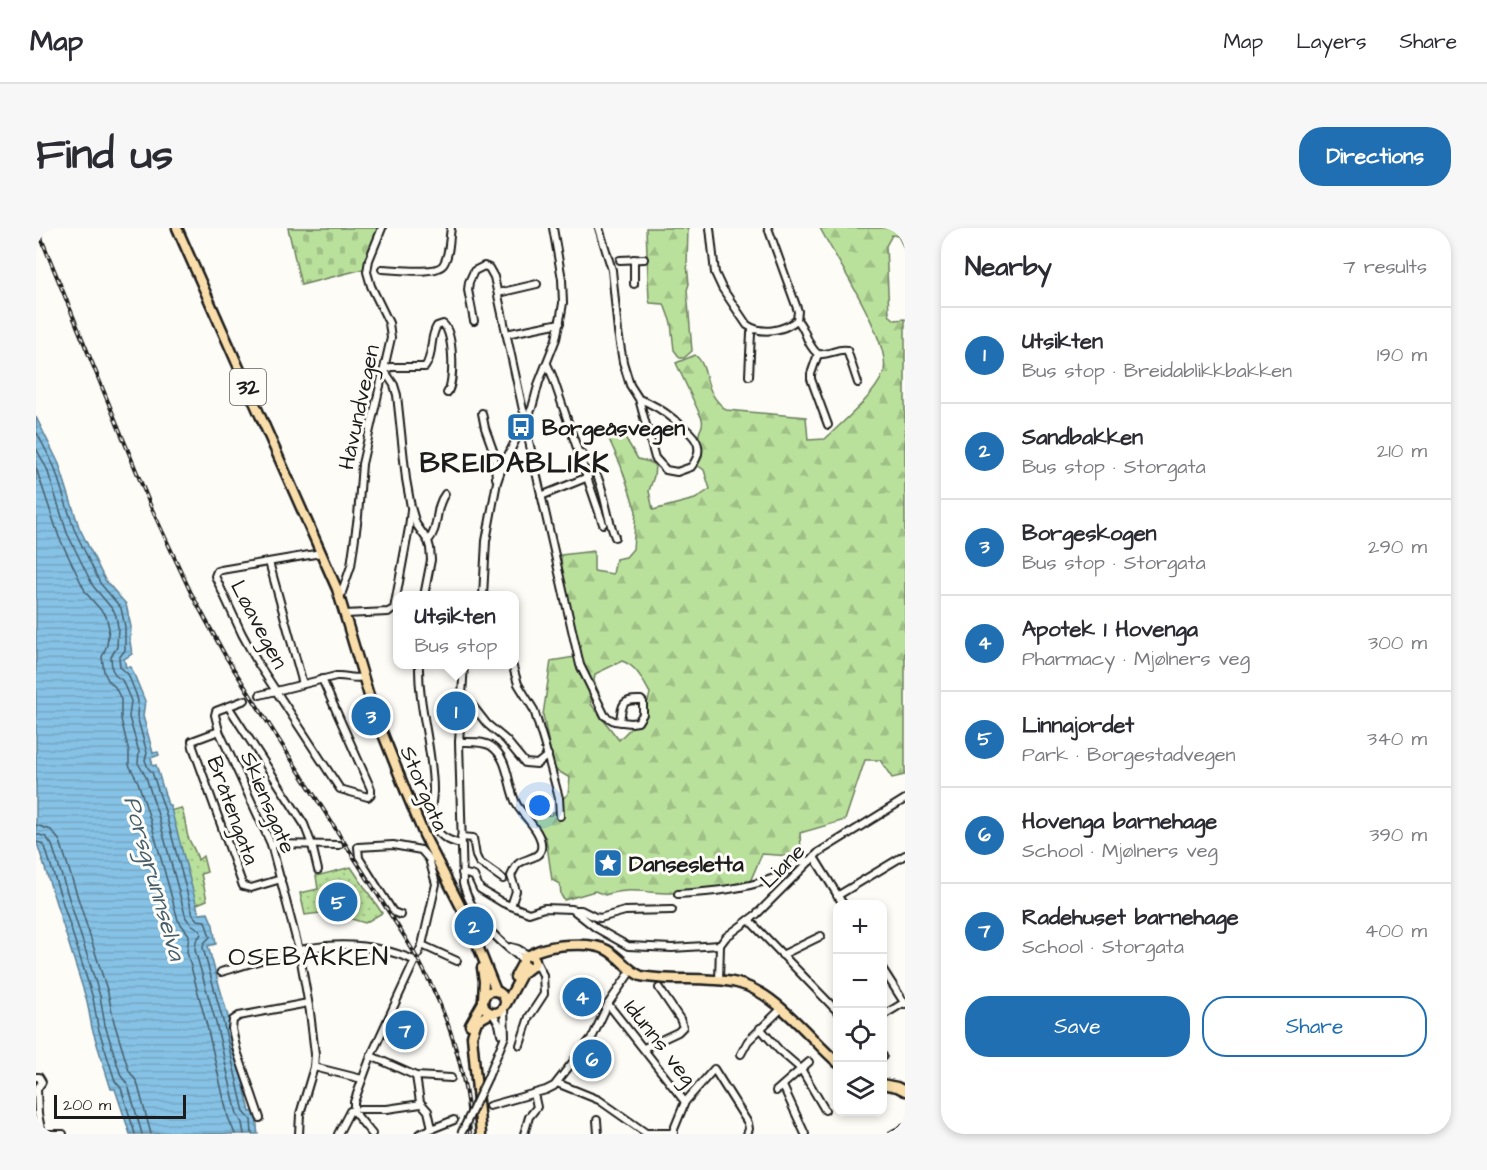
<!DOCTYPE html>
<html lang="en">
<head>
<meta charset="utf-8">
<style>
  :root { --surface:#fff; --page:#f7f7f7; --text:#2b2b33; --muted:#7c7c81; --line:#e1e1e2; --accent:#1f6fb2 }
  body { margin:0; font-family:"Architects Daughter",sans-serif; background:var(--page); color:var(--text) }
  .controls { position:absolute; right:18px; bottom:18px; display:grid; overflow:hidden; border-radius:12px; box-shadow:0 3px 9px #0003 }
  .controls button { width:54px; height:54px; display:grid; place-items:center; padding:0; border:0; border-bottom:2px solid var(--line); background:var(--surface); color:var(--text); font:30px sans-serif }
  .scale { position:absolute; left:18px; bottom:15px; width:132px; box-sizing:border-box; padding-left:6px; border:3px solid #1c1c1c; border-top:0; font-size:16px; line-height:21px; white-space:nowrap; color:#1c1c1c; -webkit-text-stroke:4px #fdfcf7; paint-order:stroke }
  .you { position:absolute; left:504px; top:578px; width:21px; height:21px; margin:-15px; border:4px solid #fff; border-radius:50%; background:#1a73e8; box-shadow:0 0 0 9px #1a73e833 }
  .badge { display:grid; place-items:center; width:39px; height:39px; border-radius:50%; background:var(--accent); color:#fff; font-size:20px; font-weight:700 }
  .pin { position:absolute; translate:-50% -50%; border:3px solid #fff; box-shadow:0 2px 6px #0006 }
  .popup { position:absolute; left:357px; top:363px; width:126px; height:78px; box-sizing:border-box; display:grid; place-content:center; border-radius:12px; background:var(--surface); filter:drop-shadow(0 2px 4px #0005); font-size:20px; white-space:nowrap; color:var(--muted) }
  .popup b { font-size:22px; color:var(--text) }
  .popup::after { content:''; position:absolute; left:50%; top:100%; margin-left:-12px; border:12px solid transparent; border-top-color:var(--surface) }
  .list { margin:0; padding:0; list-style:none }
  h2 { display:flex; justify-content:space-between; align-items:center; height:78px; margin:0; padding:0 24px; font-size:26px }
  h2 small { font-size:20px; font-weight:400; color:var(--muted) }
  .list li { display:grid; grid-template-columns:39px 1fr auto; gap:18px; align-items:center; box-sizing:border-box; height:96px; padding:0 24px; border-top:2px solid var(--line) }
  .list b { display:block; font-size:22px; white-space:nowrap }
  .list p { margin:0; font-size:20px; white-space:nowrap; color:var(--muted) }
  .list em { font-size:20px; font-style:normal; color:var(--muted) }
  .actions { display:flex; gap:12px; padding:18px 24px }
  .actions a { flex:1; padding:14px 0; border:2px solid var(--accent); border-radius:24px; text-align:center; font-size:21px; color:var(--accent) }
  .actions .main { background:var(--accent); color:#fff }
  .icon { flex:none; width:33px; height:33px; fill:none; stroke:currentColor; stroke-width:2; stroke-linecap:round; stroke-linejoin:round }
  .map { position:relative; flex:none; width:869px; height:906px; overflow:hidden; border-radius:24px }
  header { display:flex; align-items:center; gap:36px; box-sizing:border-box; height:84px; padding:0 30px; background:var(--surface); border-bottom:2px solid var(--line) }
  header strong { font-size:28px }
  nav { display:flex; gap:33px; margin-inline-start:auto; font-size:21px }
  .intro { display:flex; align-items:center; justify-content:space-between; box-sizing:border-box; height:144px; padding:0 36px }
  h1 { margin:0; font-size:42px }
  .button { padding:15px 27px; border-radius:24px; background:var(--accent); color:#fff; font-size:21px; font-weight:700 }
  main { display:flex; gap:36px; padding:0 36px }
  aside { flex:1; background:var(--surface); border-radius:24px; box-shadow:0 3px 9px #0003 }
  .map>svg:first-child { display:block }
  .forest { fill:url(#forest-firs); stroke:#6b7e5c; stroke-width:1.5; fill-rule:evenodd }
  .cemetery { fill:url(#cemetery-stones); stroke:#6b7e5c; stroke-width:1.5 }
  .park { fill:url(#park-dots); stroke:#6b7e5c; stroke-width:1.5 }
  .water { fill:url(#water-rules); stroke:#5c8095; stroke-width:1.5 }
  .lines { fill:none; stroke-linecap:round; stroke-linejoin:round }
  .shore { stroke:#465e6c; stroke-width:1.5 }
  .minor-casing { stroke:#1c1c1c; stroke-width:10 }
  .major-casing { stroke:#1c1c1c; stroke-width:13 }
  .minor { stroke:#fdfcf7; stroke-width:6 }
  .major { stroke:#f9deab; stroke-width:8 }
  .rail-casing { stroke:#1c1c1c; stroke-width:4 }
  .rail { stroke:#fdfcf7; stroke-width:1.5; stroke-dasharray:4.5; stroke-linecap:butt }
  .minor-bridge-casing { stroke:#1c1c1c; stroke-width:10; stroke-linecap:butt }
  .minor-bridge { stroke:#fdfcf7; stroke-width:6 }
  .labels { text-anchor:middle; stroke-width:6; stroke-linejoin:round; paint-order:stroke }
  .shield { fill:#fdfcf7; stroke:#605f5e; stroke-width:1.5 }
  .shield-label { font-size:21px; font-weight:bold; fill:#1c1c1c }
  .street-label { font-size:22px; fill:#1c1c1c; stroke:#fdfcf7 }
  .poi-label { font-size:22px; font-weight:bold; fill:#1c1c1c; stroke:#fdfcf7; text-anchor:start }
  .water-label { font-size:24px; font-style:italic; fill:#465e6c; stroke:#fdfcf7 }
  .quarter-label { font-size:26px; letter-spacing:1.5px; fill:#1c1c1c; stroke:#fdfcf7 }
  .district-label { font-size:28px; font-weight:bold; letter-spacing:1.5px; fill:#1c1c1c; stroke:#fdfcf7 }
</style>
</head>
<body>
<header>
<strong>Map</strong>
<nav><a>Map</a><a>Layers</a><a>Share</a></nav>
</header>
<div class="intro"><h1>Find us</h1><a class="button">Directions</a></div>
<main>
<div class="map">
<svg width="869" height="906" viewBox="0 0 869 906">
  <defs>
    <pattern id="forest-firs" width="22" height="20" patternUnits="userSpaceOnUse" patternTransform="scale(1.5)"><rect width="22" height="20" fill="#bae19c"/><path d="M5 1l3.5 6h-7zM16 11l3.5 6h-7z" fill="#9fc086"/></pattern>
    <pattern id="cemetery-stones" width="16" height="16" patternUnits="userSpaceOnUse" patternTransform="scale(1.5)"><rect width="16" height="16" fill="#bae19c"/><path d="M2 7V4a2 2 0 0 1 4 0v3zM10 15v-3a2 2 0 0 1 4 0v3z" fill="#9fc086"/></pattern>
    <pattern id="park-dots" width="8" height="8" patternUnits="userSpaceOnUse" patternTransform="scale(1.5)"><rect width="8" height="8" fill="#bae19c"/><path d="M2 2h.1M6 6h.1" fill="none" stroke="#9fc086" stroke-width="1.8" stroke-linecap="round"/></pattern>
    <pattern id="water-rules" width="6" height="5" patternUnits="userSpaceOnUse" patternTransform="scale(1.5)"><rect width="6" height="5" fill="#86c2e5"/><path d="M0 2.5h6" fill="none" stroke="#73a6c4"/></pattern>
  </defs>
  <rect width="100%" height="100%" fill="#fdfcf7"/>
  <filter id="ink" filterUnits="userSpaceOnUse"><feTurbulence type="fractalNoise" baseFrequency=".0167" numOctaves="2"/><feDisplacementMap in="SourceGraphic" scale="12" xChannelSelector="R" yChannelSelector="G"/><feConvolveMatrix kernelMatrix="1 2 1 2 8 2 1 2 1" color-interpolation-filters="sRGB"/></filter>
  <g filter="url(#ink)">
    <g class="forest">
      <path d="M610,0H652L651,37L653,56L651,62L656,123L648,130H644L638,122L635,95L628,76L614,75L613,72Z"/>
      <path d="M784,0H869V22L862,8L856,7L850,18L853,87L859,92L869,91V547L856,550L844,532H829L809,592L764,605L765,623L755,628L726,626L713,656C687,660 660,665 634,665C611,665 590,659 569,667L559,663L528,672L525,667L524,656L516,652L510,610L495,592L504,588L515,587L522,580V575L532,566L534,550L515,539L512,531L515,526L507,487L515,433L539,429L526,350L525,327L558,323V343L577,346L580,331L590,329L597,321L600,283L585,238L569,202L583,199L602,231L614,234L619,238L618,248L613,263L617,282L659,271L674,261L668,242L661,237C666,224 661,217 663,206C664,199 668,199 666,191L640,135L659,127C671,136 669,155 677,167C680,173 686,178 690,182L770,189L772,212L789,211C807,194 838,168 847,146C859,119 798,28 784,0ZM586,433C601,438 607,453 614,465C611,485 597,498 583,512L555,476V471L563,465L558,453L559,446Z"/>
    </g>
    <path class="cemetery" d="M252,0H346L331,40L265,57Z"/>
    <g class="park">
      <path d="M145,580C150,590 149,599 152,609C155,617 160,623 162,632L167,628L171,644L165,646L171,672L159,677L133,583Z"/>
      <path d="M315,639L346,685L329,695L292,684L269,687L264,665L282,661L280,648Z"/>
    </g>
    <path class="water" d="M0,189L23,236L43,299L69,352L90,376L95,399L94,413L96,426L88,431L90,439H95L109,473L107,488L117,525L122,524L123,527L115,530L117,538L120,537L132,577H134L163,686L172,685L177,697L180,716L172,718L193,792L214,884L219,883C222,891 220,898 222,906H94L79,861H75L56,800L51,773L0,612Z"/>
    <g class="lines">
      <g class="shore">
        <path d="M0,203L18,238L38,301L64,355L85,380L89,399V422L83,430L84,439L92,446L100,466L102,473L101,488L111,525L109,532L112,540L116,544L129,583L157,687L161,692L169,693L174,709L168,715L167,720L187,793L208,884L215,892L216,906"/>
        <path d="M0,220L11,241L31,305L57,358L78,383L80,388L82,399L81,419L75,429L76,441L80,448L86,452L95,473L93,489L103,524L102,535L110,549L122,587L150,690L155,696L164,702L165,706L160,713L159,722L180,795L201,886L206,895L208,906"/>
        <path d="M0,240L23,309L50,365L70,388L73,400L71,417L66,429L68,444L72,452L79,459L85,471V491L93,524V537L102,554L114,591L142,692L153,707L151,724L171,798L192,889L199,906"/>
        <path d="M0,597L15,602L24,613L72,765L78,794L93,843L101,854L115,906"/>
        <path d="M0,606L10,609L16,617L64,768L69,797L85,848L92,857L106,906"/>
        <path d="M0,614L5,615L9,619L57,770L62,799L79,853L85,860L99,906"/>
      </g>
      <g class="minor-casing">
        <g id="minor">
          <path d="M563,0L576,42L582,104L587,134L594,157L603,171L619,230L630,242L641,244L655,239C672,218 657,206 640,193C628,183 618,176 603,171"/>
          <path d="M674,0L679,45L686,60L711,97C726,107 747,103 761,92"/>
          <path d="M732,0L762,83L761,92"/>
          <path d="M598,31V56"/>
          <path d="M584,32L608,31"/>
          <path d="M346,41C359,41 399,47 407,37C414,27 413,11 415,0"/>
          <path d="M462,65L501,56"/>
          <path d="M761,92C771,102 770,117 782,126C792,128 801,120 811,122L822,155"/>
          <path d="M438,93L432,62L433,54L438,43L448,38L453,40L458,49L487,182L492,190"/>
          <path d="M470,106L524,95"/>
          <path d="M782,126L775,146V151L792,197"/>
          <path d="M511,136L516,147L567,296"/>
          <path d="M713,148L715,105L717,101"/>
          <path d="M446,185L449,200L458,225L460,250"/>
          <path d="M487,200L492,209L544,437L569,488L578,493L595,495L602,494L607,486V474L605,472C586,471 586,476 584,494"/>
          <path d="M545,225C570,248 567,280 579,309"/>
          <path d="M505,268L552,249"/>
          <path d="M392,313C404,300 398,280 409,266"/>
          <path d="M285,325L185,342L181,343L179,348L206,406L223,437L304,561L332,569L335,566V561L286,451"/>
          <path d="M233,334L267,456"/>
          <path d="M388,368L395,332L394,320L392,313L380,296L375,279L370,251L361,167L358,157L348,142L355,139H389C398,127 393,110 401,98L407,96C418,104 419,155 411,165"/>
          <path d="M447,368L450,313L461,254L467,237L496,180L503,154L520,111L525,87L527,75L526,51L517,0"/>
          <path d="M304,370L315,338L322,288L326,236L355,110L353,95L335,58L331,44L333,32L346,0"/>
          <path d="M309,386L352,384L358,381L373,300L375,282"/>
          <path d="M383,436C382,479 397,520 397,562C397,573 393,585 397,595C402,608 412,613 425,616"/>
          <path d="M428,436L423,514L427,656C437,690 460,711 487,732"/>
          <path d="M476,436L482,456L498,482L508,515L523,570L524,588"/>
          <path d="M224,467L300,448C310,447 318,452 328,449"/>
          <path d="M425,471L433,473L451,496L470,512L489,535L501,536L512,527"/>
          <path d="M209,472L180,483L179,487L183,503L235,616L263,722L274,784L279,826L278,839L264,886L263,906"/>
          <path d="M192,478L268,596L276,617L282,642"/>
          <path d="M183,503L156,513L157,519L207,658L215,660L245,651"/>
          <path d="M423,514C433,514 446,513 455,518C474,531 471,559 481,577C488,589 508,605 505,621C503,631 489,630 482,636C479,639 477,644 475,648L480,663L475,678"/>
          <path d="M425,609L437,610L440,628L443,634L467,651"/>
          <path d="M235,616L303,617"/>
          <path d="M778,629L807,676"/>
          <path d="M426,645L438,648L444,661L467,675L493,685L508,680L536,681L560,700L592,718L636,720L684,717"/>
          <path d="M642,666C675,664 709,661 741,649C751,644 762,630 774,633"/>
          <path d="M801,668L869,627"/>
          <path d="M540,682H545L559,689L564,690L589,683L636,682"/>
          <path d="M713,692L802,784"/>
          <path d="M386,717L421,733"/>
          <path d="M475,719L482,721L492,727"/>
          <path d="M746,727L785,708"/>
          <path d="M846,740L869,776"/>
          <path d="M185,744C256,723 308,702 380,733"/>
          <path d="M683,753L684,717L690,709L721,686L783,624L869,571"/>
          <path d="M572,776L649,874"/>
          <path d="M456,785L463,796L465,806"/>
          <path d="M846,788L869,774"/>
          <path d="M724,800L743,822L765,841L789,882"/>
          <path d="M484,817L493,789L508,766L507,747L500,733"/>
          <path d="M608,820L642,804L647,799L644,791L623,760"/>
          <path d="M705,826L712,813L745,781"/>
          <path d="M335,828L380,848L415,850"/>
          <path d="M846,828H847"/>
          <path d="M278,839L326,851"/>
          <path d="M380,848L384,874L392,883L396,900"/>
          <path d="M0,849H3L6,854L1,861"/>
          <path d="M452,849L469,808L468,780"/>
          <path d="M521,855L563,872L610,905H638"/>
          <path d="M747,858L769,906"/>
          <path d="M1,861L2,886L6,906"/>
          <path d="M740,863L773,834"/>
          <path d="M453,878L510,862L518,858L557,808L572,776L595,743"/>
          <path d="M324,881H351L385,876"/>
          <path d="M224,890L201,823L196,801L197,792L203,788L272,775"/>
          <path d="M561,892L562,906"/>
          <path d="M13,906H27"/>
          <path d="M302,906L314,883L317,882"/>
          <path d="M336,906L318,884V874L335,828L386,717L400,656L393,631L385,622L357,617L322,619L323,630L357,684L365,687"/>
          <path d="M383,906L418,892"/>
          <path d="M488,906L493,889L501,879L498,866"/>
          <path d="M636,906L649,874L678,841L712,895L713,901L711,906"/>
          <path d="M857,906L869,900"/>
        </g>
      </g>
      <g class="major-casing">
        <g id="major">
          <path d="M141,0L301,361L337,481L370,564L388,607L431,691L460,763"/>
          <circle cx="493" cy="733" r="6"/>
          <path d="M494,727C509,716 555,713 571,722C584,729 591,742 605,748C636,754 670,748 701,755C740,764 772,809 802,835"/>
          <path d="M446,740L448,753L447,772"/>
          <path d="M479,749L487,734"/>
          <circle cx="458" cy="774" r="11"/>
          <path d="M470,776L486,746L495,739"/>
          <path d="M434,797L447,774"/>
          <path d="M846,856L861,859L869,863"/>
          <path d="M445,906L436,808L441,793L455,785"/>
        </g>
      </g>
      <use href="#minor" class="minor"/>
      <use href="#major" class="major"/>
      <g class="rail-casing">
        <path id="rail" d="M1,0L115,279L155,365L190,429L370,711C407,771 431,834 434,906"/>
      </g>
      <use href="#rail" class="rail"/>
      <g class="minor-bridge-casing">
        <path id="minor-bridge" d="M425,906L452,849"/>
      </g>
      <use href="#minor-bridge" class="minor-bridge"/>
    </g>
  </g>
  <defs>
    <g id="bus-square" transform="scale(1.5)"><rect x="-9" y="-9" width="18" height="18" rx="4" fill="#1f6fb2" stroke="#fdfcf7"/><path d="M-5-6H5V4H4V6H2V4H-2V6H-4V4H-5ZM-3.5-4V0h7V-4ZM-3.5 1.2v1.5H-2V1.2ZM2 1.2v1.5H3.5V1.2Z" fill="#fff"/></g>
    <g id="sight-square" transform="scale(1.5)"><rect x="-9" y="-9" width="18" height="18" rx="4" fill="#1f6fb2" stroke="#fdfcf7"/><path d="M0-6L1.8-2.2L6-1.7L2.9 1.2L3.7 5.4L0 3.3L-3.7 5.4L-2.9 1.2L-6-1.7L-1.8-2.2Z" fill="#fff"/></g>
  </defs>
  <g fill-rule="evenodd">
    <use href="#bus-square" x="485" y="199"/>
    <use href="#sight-square" x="572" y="635"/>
  </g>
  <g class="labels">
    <rect class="shield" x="194" y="141" width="36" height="36" rx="4.5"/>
    <g class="shield-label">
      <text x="212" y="166">32</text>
    </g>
    <g class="street-label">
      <text transform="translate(322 179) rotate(-78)" y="8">Håvundvegen</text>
      <text transform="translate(224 396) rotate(62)" y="8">Løavegen</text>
      <text transform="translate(389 560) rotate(67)" y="8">Storgata</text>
      <text transform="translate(233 574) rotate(67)" y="8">Skiensgate</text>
      <text transform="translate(198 582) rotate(70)" y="8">Bråtengata</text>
      <text transform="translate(746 637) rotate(-45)" y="8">Liane</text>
      <text transform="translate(625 814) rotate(52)" y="8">Idunns veg</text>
    </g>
    <g class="poi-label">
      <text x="506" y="207">Borgeåsvegen</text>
      <text x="593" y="643">Dansesletta</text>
    </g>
    <g class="water-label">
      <text transform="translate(119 650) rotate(74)" y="8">Porsgrunnselva</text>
    </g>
    <g class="quarter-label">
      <text x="273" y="737">OSEBAKKEN</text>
    </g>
    <g class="district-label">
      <text x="479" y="244">BREIDABLIKK</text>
    </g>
  </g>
</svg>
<div class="controls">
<button>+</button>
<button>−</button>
<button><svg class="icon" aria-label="locate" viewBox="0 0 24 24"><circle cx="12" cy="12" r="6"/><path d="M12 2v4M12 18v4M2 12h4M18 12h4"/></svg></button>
<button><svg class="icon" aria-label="layers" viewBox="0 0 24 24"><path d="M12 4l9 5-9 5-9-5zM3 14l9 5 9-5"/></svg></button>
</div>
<div class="scale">200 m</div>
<div class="you"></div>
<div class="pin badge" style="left:420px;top:483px">1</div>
<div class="popup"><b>Utsikten</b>Bus stop</div>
<div class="pin badge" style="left:438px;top:698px">2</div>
<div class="pin badge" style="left:335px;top:488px">3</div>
<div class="pin badge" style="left:546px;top:769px">4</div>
<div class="pin badge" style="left:302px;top:674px">5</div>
<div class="pin badge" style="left:556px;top:831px">6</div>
<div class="pin badge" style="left:369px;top:802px">7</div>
</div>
<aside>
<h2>Nearby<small>7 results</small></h2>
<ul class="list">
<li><span class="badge">1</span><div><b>Utsikten</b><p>Bus stop · Breidablikkbakken</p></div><em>190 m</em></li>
<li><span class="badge">2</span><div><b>Sandbakken</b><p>Bus stop · Storgata</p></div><em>210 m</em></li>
<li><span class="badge">3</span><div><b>Borgeskogen</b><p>Bus stop · Storgata</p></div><em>290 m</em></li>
<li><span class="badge">4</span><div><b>Apotek 1 Hovenga</b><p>Pharmacy · Mjølners veg</p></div><em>300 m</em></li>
<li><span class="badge">5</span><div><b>Linnajordet</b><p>Park · Borgestadvegen</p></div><em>340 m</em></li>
<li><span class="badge">6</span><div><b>Hovenga barnehage</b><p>School · Mjølners veg</p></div><em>390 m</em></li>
<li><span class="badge">7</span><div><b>Radehuset barnehage</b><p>School · Storgata</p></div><em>400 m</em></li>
</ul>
<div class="actions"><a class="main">Save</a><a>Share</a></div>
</aside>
</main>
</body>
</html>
